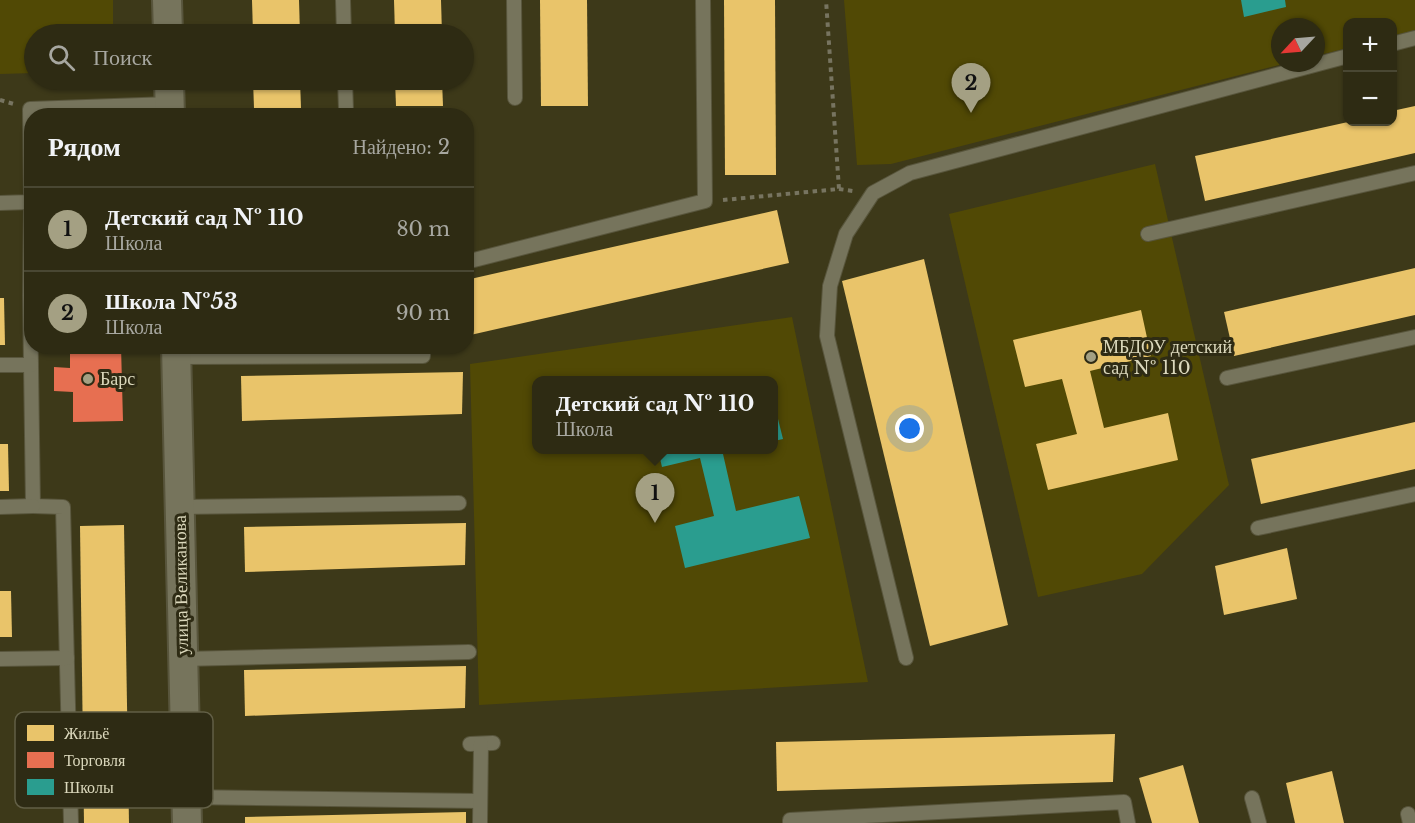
<!DOCTYPE html>
<html lang="ru">
<head>
<meta charset="utf-8">
<style>
  :root { --surface:#2e2b13; --page:#3a3721; --text:#f1f3f6; --muted:#a7a7a0; --line:#494733; --accent:#a4a083 }
  body { margin:0; font-family:"Libre Baskerville",serif; background:var(--page); color:var(--text) }
  .controls { position:absolute; right:18px; top:18px; display:grid; overflow:hidden; border-radius:12px; box-shadow:0 2px 4px #0004 }
  .controls button { width:54px; height:54px; display:grid; place-items:center; padding:0; border:0; border-bottom:2px solid var(--line); background:var(--surface); color:var(--text); font:30px sans-serif }
  .compass { position:absolute; left:1271px; top:18px; width:54px; height:54px; border-radius:50%; background:var(--surface); box-shadow:0 2px 4px #0004; rotate:244deg }
  .you { position:absolute; left:910px; top:429px; width:21px; height:21px; margin:-15px; border:4px solid #fff; border-radius:50%; background:#1a73e8; box-shadow:0 0 0 9px #1a73e833 }
  .badge { display:grid; place-items:center; width:39px; height:39px; border-radius:50%; background:var(--accent); color:#111; font-size:20px; font-weight:700 }
  .pin { position:absolute; translate:-50% -50px; filter:drop-shadow(0 2px 3px #0008) }
  .pin::after { content:''; position:absolute; top:32px; width:21px; height:18px; background:inherit; clip-path:polygon(0 0,100% 0,50% 100%) }
  .popup { position:absolute; left:532px; top:376px; width:246px; height:78px; box-sizing:border-box; display:grid; place-content:center; border-radius:12px; background:var(--surface); filter:drop-shadow(0 2px 4px #0005); font-size:20px; white-space:nowrap; color:var(--muted) }
  .popup b { font-size:22px; color:var(--text) }
  .popup::after { content:''; position:absolute; left:50%; top:100%; margin-left:-12px; border:12px solid transparent; border-top-color:var(--surface) }
  .list { margin:0; padding:0; list-style:none }
  h2 { display:flex; justify-content:space-between; align-items:center; height:78px; margin:0; padding:0 24px; font-size:26px }
  h2 small { font-size:20px; font-weight:400; color:var(--muted) }
  .list li { display:grid; grid-template-columns:39px 1fr auto; gap:18px; align-items:center; box-sizing:border-box; height:84px; padding:0 24px; border-top:2px solid var(--line) }
  .list b { display:block; font-size:22px; white-space:nowrap }
  .list p { margin:0; font-size:20px; white-space:nowrap; color:var(--muted) }
  .list em { font-size:20px; font-style:normal; color:var(--muted) }
  .icon { flex:none; width:33px; height:33px; fill:none; stroke:currentColor; stroke-width:2; stroke-linecap:round; stroke-linejoin:round }
  .map { position:relative; flex:none; width:1415px; height:823px; overflow:hidden }
  .search { position:absolute; background:var(--surface); box-shadow:0 2px 4px #0004; left:24px; top:24px; width:450px; height:66px; display:flex; align-items:center; gap:15px; box-sizing:border-box; padding:0 21px; border-radius:33px; color:var(--muted); font-size:22px }
  .panel { position:absolute; background:var(--surface); box-shadow:0 2px 4px #0004; left:24px; top:108px; width:450px; height:246px; border-radius:24px }
  .map>svg:first-child { display:block }
  .built { fill:#514905; fill-rule:evenodd }
  .homes { fill:#e9c46a }
  .shops { fill:#e76f51 }
  .schools { fill:#2a9d8f }
  .lines { fill:none; stroke-linecap:round; stroke-linejoin:round }
  .service-casing { stroke:#58553c; stroke-width:16 }
  .minor-casing { stroke:#58553c; stroke-width:32 }
  .path { stroke:#777460; stroke-width:4; stroke-dasharray:4.5 4.5; stroke-linecap:butt }
  .service { stroke:#76745c; stroke-width:14 }
  .minor { stroke:#76745c; stroke-width:28 }
  .poi-dot { fill:#a4a083; stroke:#2e2b14; stroke-width:2 }
  .labels { text-anchor:middle; stroke-width:6; stroke-linejoin:round; paint-order:stroke }
  .poi-label { font-size:18px; fill:#dbd8bc; stroke:#2e2b14; text-anchor:start }
  .street-label { font-size:18px; fill:#dbd8bc; stroke:#2e2b14 }
  .key { fill:#2e2b14; stroke:#625f46; stroke-width:1.5 }
  .key-label { font-size:16px; fill:#dbd8bc }
</style>
</head>
<body>
<div class="map">
<svg width="1415" height="823" viewBox="0 0 1415 823">
  <rect width="100%" height="100%" fill="#3d3919"/>
  <g class="built">
    <path d="M0,0H113V34H34V73L0,74Z"/>
    <path d="M844,0H1415V30L1393,36L1392,22H1348L1347,48L1316,56V27H1280V63H1287L891,164L857,165Z"/>
    <path d="M1155,164L1229,485L1142,574L1038,597L949,214Z"/>
    <path d="M792,317L868,682L479,705L470,364ZM536,380H774V450H536Z"/>
  </g>
  <g class="homes">
    <path d="M252,0H299L300,34H253Z"/>
    <path d="M394,0H441L442,34H395Z"/>
    <path d="M540,0H587L588,106H541Z"/>
    <path d="M724,0H775L776,175H725Z"/>
    <path d="M253,80H300L301,108H254Z"/>
    <path d="M395,80H442L443,106H396Z"/>
    <path d="M1415,106V153L1205,201L1195,156L1348,122H1392V111Z"/>
    <path d="M777,210L789,263L466,336V280Z"/>
    <path d="M924,259L1008,625L930,646L842,281Z"/>
    <path d="M1415,268V315L1234,356L1224,312Z"/>
    <path d="M0,298H4L5,345H0Z"/>
    <path d="M1141,310L1151,356L1090,371L1104,428L1168,413L1178,460L1048,490L1036,444L1077,434L1062,379L1025,387L1013,340Z"/>
    <path d="M463,372L462,414L242,421L241,376Z"/>
    <path d="M1415,422V469L1261,504L1251,459Z"/>
    <path d="M0,444H8L9,491H0Z"/>
    <path d="M466,523L465,565L245,572L244,527Z"/>
    <path d="M124,525L129,823H84L80,526Z"/>
    <path d="M1287,548L1297,599L1224,615L1215,566Z"/>
    <path d="M0,591H11L12,637H0Z"/>
    <path d="M466,666L465,708L245,716L244,670Z"/>
    <path d="M1115,734L1113,782L777,791L776,742Z"/>
    <path d="M1183,765L1199,823H1152L1139,778Z"/>
    <path d="M1332,771L1344,823H1295L1286,783Z"/>
    <path d="M466,812V823H245V817Z"/>
  </g>
  <path class="shops" d="M70,346H121L123,421L73,422V392L54,391V367L70,368Z"/>
  <g class="schools">
    <path d="M1241,0H1285L1286,7L1244,17Z"/>
    <path d="M774,403L783,439L774,441Z"/>
    <path d="M658,450H736L723,454L736,511L799,496L810,538L685,568L675,526L714,516L700,458L662,467Z"/>
  </g>
  <g class="lines">
    <g class="service-casing">
      <g id="service">
        <path d="M343,0L344,34"/>
        <path d="M514,0L515,98"/>
        <path d="M1392,44L1415,38"/>
        <path d="M345,80L346,110"/>
        <path d="M0,203L31,202L30,109L170,104"/>
        <path d="M1148,234L1415,173"/>
        <path d="M466,262L705,201L703,0"/>
        <path d="M30,296L31,202"/>
        <path d="M32,296H30L33,506L63,507L71,823"/>
        <path d="M176,357L423,356V346"/>
        <path d="M0,365H31"/>
        <path d="M1227,378L1415,337"/>
        <path d="M0,507L33,506"/>
        <path d="M179,507L459,503"/>
        <path d="M1258,528L1415,494"/>
        <path d="M906,658L827,336L830,286L846,234L873,193L910,173L1348,56"/>
        <path d="M0,659L67,658"/>
        <path d="M183,659L469,652"/>
        <path d="M470,744L493,743"/>
        <path d="M186,797L479,801"/>
        <path d="M1252,798L1259,823"/>
        <path d="M1408,814L1410,823"/>
        <path d="M480,823L481,744"/>
        <path d="M790,823V820L1124,802L1128,823"/>
      </g>
    </g>
    <g class="minor-casing">
      <g id="minor">
        <path d="M167,0L168,34"/>
        <path d="M169,80L170,116"/>
        <path d="M176,346L187,823"/>
      </g>
    </g>
    <g class="path">
      <path d="M0,100L14,104"/>
      <path d="M839,189L853,191"/>
      <path d="M723,200L839,189L826,0"/>
    </g>
    <use href="#service" class="service"/>
    <use href="#minor" class="minor"/>
  </g>
  <g class="poi-dot">
    <circle cx="1091" cy="357" r="6"/>
    <circle cx="88" cy="379" r="6"/>
  </g>
  <g class="labels">
    <g class="poi-label">
      <text x="1103" y="353">МБДОУ детский<tspan x="1103" dy="21">сад № 110</tspan></text>
      <text x="100" y="385">Барс</text>
    </g>
    <g class="street-label">
      <text transform="translate(181 585) rotate(-91)" y="6">улица Великанова</text>
    </g>
  </g>
  <rect x="15" y="712" width="198" height="96" rx="9" class="key"/>
  <rect x="27" y="725" width="27" height="16" fill="#e9c46a"/>
  <rect x="27" y="752" width="27" height="16" fill="#e76f51"/>
  <rect x="27" y="779" width="27" height="16" fill="#2a9d8f"/>
  <g class="key-label">
    <text x="64" y="739">Жильё</text>
    <text x="64" y="766">Торговля</text>
    <text x="64" y="793">Школы</text>
  </g>
</svg>
<div class="controls">
<button>+</button>
<button>−</button>
</div>
<svg class="compass" viewBox="-18 -18 36 36"><path d="M0-13l5 13h-10z" fill="#e53935"/><path d="M0 13l5-13h-10z" fill="#a7a7a0"/></svg>
<div class="you"></div>
<div class="pin badge" style="left:655px;top:523px">1</div>
<div class="popup"><b>Детский сад № 110</b>Школа</div>
<div class="pin badge" style="left:971px;top:113px">2</div>
<div class="search"><svg class="icon" aria-label="search" viewBox="0 0 24 24"><circle cx="10" cy="10" r="6"/><path d="M15 15l6 6"/></svg>Поиск</div>
<section class="panel">
<h2>Рядом<small>Найдено: 2</small></h2>
<ul class="list">
<li><span class="badge">1</span><div><b>Детский сад № 110</b><p>Школа</p></div><em>80 m</em></li>
<li><span class="badge">2</span><div><b>Школа №53</b><p>Школа</p></div><em>90 m</em></li>
</ul>
</section>
</div>
</body>
</html>
